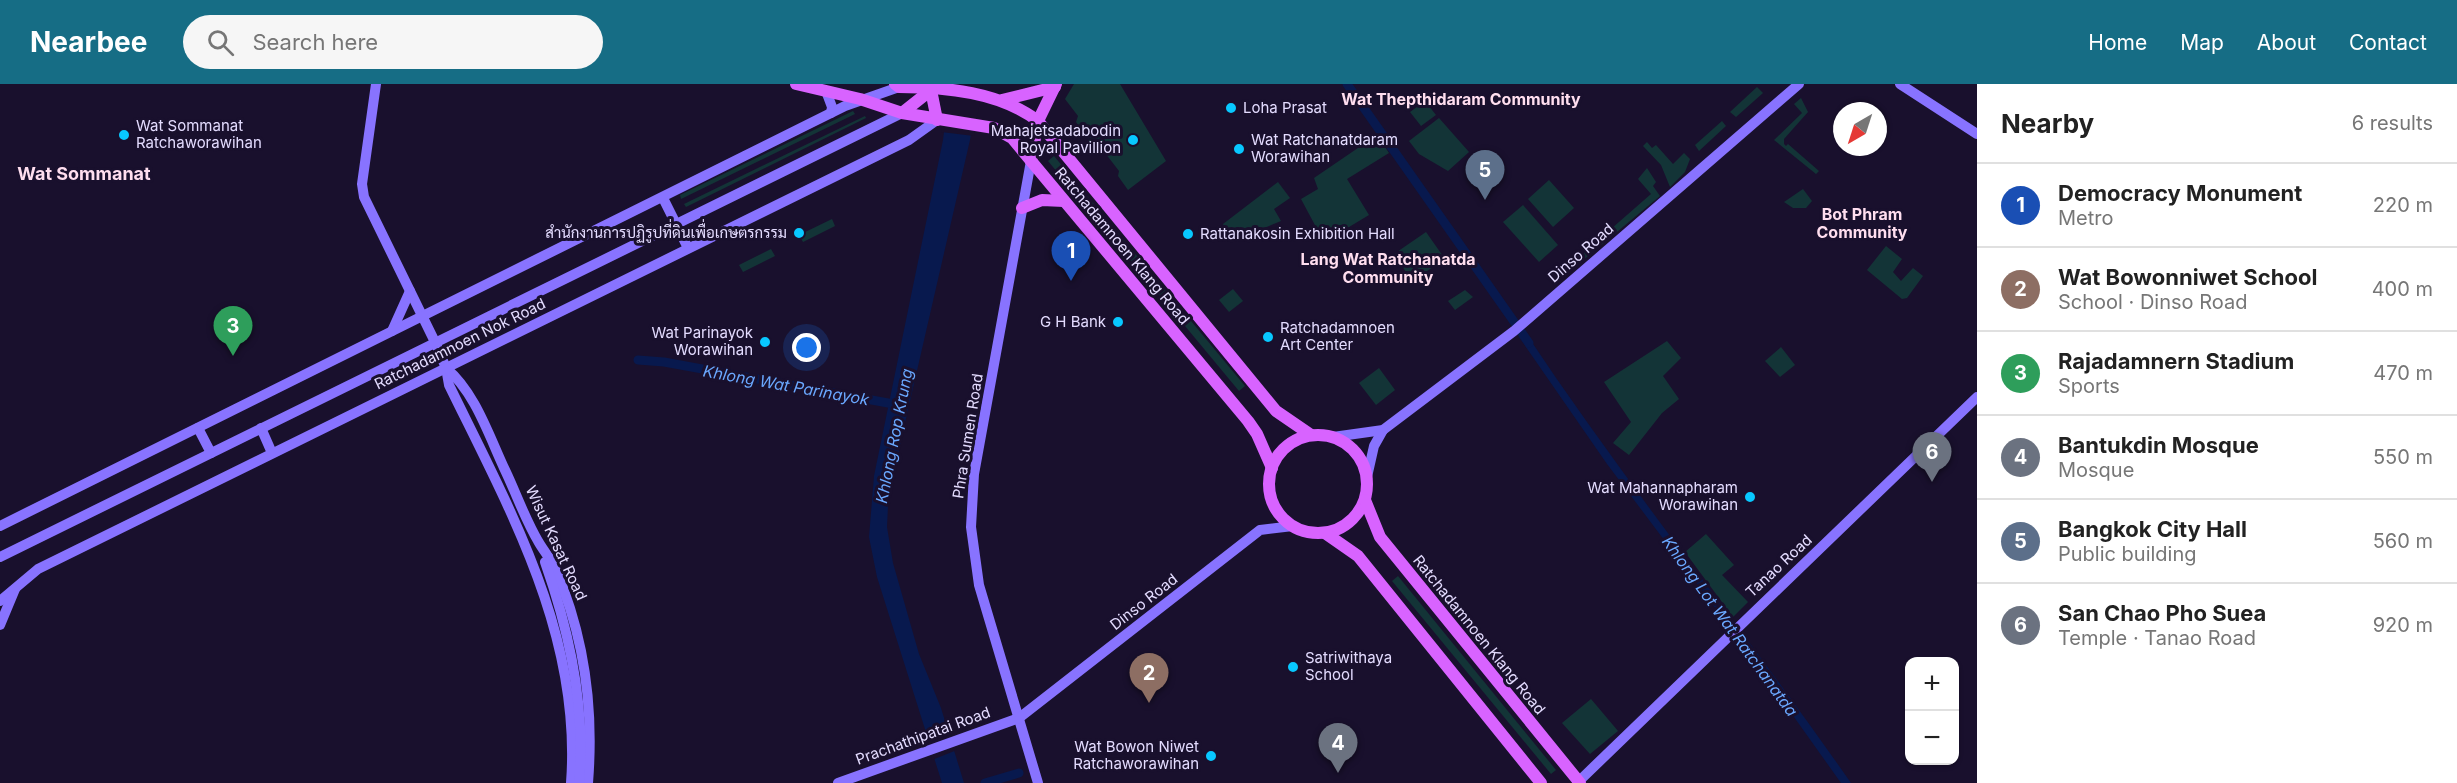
<!DOCTYPE html>
<html lang="en">
<head>
<meta charset="utf-8">
<style>
  :root { --surface:#fff; --page:#f6f6f6; --text:#222; --muted:#767676; --line:#e0e0e0; --accent:#166d85 }
  body { margin:0; font-family:Inter,Sarabun,sans-serif; background:var(--page); color:var(--text) }
  .controls { position:absolute; right:18px; bottom:18px; display:grid; overflow:hidden; border-radius:12px; box-shadow:0 2px 4px #0004 }
  .controls button { width:54px; height:54px; display:grid; place-items:center; padding:0; border:0; border-bottom:2px solid var(--line); background:var(--surface); color:var(--text); font:30px sans-serif }
  .compass { position:absolute; left:1833px; top:18px; width:54px; height:54px; border-radius:50%; background:var(--surface); box-shadow:0 2px 4px #0004; rotate:219deg }
  .you { position:absolute; left:807px; top:264px; width:21px; height:21px; margin:-15px; border:4px solid #fff; border-radius:50%; background:#1a73e8; box-shadow:0 0 0 9px #1a73e833 }
  .badge { display:grid; place-items:center; width:39px; height:39px; border-radius:50%; background:var(--accent); color:#fff; font-size:20px; font-weight:700 }
  .pin { position:absolute; translate:-50% -50px; filter:drop-shadow(0 2px 3px #0008) }
  .pin::after { content:''; position:absolute; top:32px; width:21px; height:18px; background:inherit; clip-path:polygon(0 0,100% 0,50% 100%) }
  .list { margin:0; padding:0; list-style:none }
  h2 { display:flex; justify-content:space-between; align-items:center; height:78px; margin:0; padding:0 24px; font-size:26px }
  h2 small { font-size:20px; font-weight:400; color:var(--muted) }
  .list li { display:grid; grid-template-columns:39px 1fr auto; gap:18px; align-items:center; box-sizing:border-box; height:84px; padding:0 24px; border-top:2px solid var(--line) }
  .list b { display:block; font-size:22px; white-space:nowrap }
  .list p { margin:0; font-size:20px; white-space:nowrap; color:var(--muted) }
  .list em { font-size:20px; font-style:normal; color:var(--muted) }
  .icon { flex:none; width:33px; height:33px; fill:none; stroke:currentColor; stroke-width:2; stroke-linecap:round; stroke-linejoin:round }
  .map { position:relative; flex:none; width:1977px; height:699px; overflow:hidden }
  header { display:flex; align-items:center; gap:36px; box-sizing:border-box; height:84px; padding:0 30px; background:var(--accent); color:#fff }
  header strong { font-size:28px }
  nav { display:flex; gap:33px; margin-inline-start:auto; font-size:21px }
  .search { width:420px; height:54px; background:var(--page); display:flex; align-items:center; gap:15px; box-sizing:border-box; padding:0 21px; border-radius:33px; color:var(--muted); font-size:22px }
  main { display:flex }
  aside { flex:1; background:var(--surface) }
  .map>svg:first-child { display:block }
  .green { fill:#133437 }
  .water { fill:#08194e }
  .pier { fill:#19102d }
  .lines { fill:none; stroke-linecap:round; stroke-linejoin:round }
  .canal { stroke:#08194e; stroke-width:9 }
  .secondary { stroke:#8873ff; stroke-width:10 }
  .primary { stroke:#d863ff; stroke-width:12 }
  .poi-dot { fill:#08c8ff; stroke:#19102d; stroke-width:2 }
  .labels { text-anchor:middle; stroke-width:6; stroke-linejoin:round; paint-order:stroke }
  .poi-label { font-size:15px; fill:#e4dcff; stroke:#19102d; text-anchor:start }
  .street-label { font-size:15px; fill:#e4dcff; stroke:#19102d }
  .neighbourhood-label { font-size:16px; font-weight:bold; fill:#ffdeef; stroke:#19102d }
  .water-label { font-size:16px; font-style:italic; fill:#6aa8ff; stroke:#19102d }
  .quarter-label { font-size:18px; font-weight:bold; fill:#ffdeef; stroke:#19102d }
</style>
</head>
<body>
<header>
<strong>Nearbee</strong>
<div class="search"><svg class="icon" aria-label="search" viewBox="0 0 24 24"><circle cx="10" cy="10" r="6"/><path d="M15 15l6 6"/></svg>Search here</div>
<nav><a>Home</a><a>Map</a><a>About</a><a>Contact</a></nav>
</header>
<main>
<div class="map">
<svg width="1977" height="699" viewBox="0 0 1977 699">
  <rect width="100%" height="100%" fill="#19102d"/>
  <g class="green">
    <path d="M1074,0H1120L1166,77L1128,106L1118,92L1119,87L1099,61H1092L1076,38L1078,32L1065,15Z"/>
    <path d="M1757,3L1763,9L1736,33L1730,28Z"/>
    <path d="M1801,14L1808,28L1784,55V60L1786,62L1788,60L1819,87L1816,90L1774,56L1802,29L1794,20Z"/>
    <path d="M1425,17L1436,31L1421,42L1410,28Z"/>
    <path d="M853,27L855,30L681,115L680,111Z"/>
    <path d="M865,32L866,34L686,123L684,120Z"/>
    <path d="M1439,34L1469,68L1448,87L1419,70L1409,57Z"/>
    <path d="M1722,37L1726,42L1699,67L1695,61Z"/>
    <path d="M1377,51L1389,69L1347,95L1369,131L1324,158L1301,115L1318,105L1314,94Z"/>
    <path d="M1647,58L1652,64L1656,61L1673,80L1684,69L1690,75L1685,88L1670,103L1661,81L1643,62Z"/>
    <path d="M1054,72L1245,302L1239,307L1048,77Z"/>
    <path d="M1647,84L1656,98L1653,102L1660,112L1582,177L1579,173L1651,110L1638,95Z"/>
    <path d="M1549,96L1574,124L1553,143L1528,115Z"/>
    <path d="M1278,98L1290,114L1274,125L1281,137L1231,158L1223,140Z"/>
    <path d="M1803,105L1812,117L1806,124H1793L1784,118Z"/>
    <path d="M1523,121L1558,161L1539,178L1503,138Z"/>
    <path d="M832,135L835,142L803,158L799,151Z"/>
    <path d="M1426,148L1445,175L1412,197L1394,170Z"/>
    <path d="M1886,162L1902,175L1893,188L1901,197L1913,184L1923,192L1907,214L1902,215L1867,186Z"/>
    <path d="M771,165L775,172L743,188L739,181Z"/>
    <path d="M1233,205L1243,217L1229,228L1219,216Z"/>
    <path d="M1465,206L1473,213L1455,226L1448,217Z"/>
    <path d="M1667,257L1681,274L1663,292L1679,315L1662,329L1629,371L1613,359L1631,338L1604,298Z"/>
    <path d="M1781,263L1795,281L1780,293L1765,277Z"/>
    <path d="M1379,284L1395,306L1376,321L1359,299Z"/>
    <path d="M1706,450L1734,481L1722,491L1748,518L1733,533L1685,468Z"/>
    <path d="M1398,492L1556,686L1551,690L1392,497Z"/>
    <path d="M1591,615L1618,647L1590,670L1562,639Z"/>
  </g>
  <g class="water">
    <path d="M950,0H980L970,56L902,352L888,422L887,443L893,479L919,570L941,624L964,699H942L877,493L869,453L874,392L943,56Z"/>
    <path d="M1525,248C1628,403 1745,547 1851,699H1841L1737,553L1607,380L1519,253Z"/>
  </g>
  <g class="pier">
    <path d="M947,0H983L974,52L941,48Z"/>
    <path d="M951,647L957,666L932,676L926,657Z"/>
  </g>
  <g class="lines">
    <g class="canal">
      <path d="M1347,0L1529,259"/>
      <path d="M638,276L664,278L899,321"/>
      <path d="M985,699L1019,689"/>
    </g>
    <g class="secondary">
      <path d="M376,0L362,100L364,113L435,258L446,284L449,301C511,428 582,553 571,699"/>
      <path d="M1900,0L1977,50"/>
      <path d="M826,7L832,23L831,29"/>
      <path d="M1031,77L974,390L971,443L979,501L1038,699"/>
      <path d="M663,114L688,164"/>
      <path d="M392,247L410,207"/>
      <path d="M446,284C475,308 489,352 505,386C516,409 525,435 538,457C543,466 550,474 555,484C585,553 594,624 588,699"/>
      <path d="M198,344L211,369"/>
      <path d="M261,344L272,369"/>
      <path d="M1333,353L1383,346L1514,247L1799,0"/>
      <path d="M1367,393L1374,362L1383,346"/>
      <path d="M0,442L845,22L899,3"/>
      <path d="M0,473L902,29"/>
      <path d="M545,478C570,549 586,623 579,699"/>
      <path d="M0,517L38,485L909,56L937,36"/>
      <path d="M0,541L15,505"/>
      <path d="M838,699L1019,634L1260,446L1293,442"/>
      <path d="M1577,699L1977,313"/>
    </g>
    <g class="primary">
      <path d="M796,0L860,15L902,29L994,44L1012,54L1248,337L1257,350L1272,384"/>
      <path d="M895,0L899,3C946,3 1000,8 1038,37L1276,327L1311,351"/>
      <path d="M931,6L937,36"/>
      <path d="M1002,16L1055,3"/>
      <path d="M902,29L931,6"/>
      <path d="M1031,77L1038,37L1056,0"/>
      <path d="M1022,124L1042,116L1064,117"/>
      <circle cx="1318" cy="400" r="49"/>
      <path d="M1365,416L1380,453L1580,699"/>
      <path d="M1325,449L1358,472L1541,699"/>
    </g>
  </g>
  <g class="poi-dot">
    <circle cx="1231" cy="24" r="6"/>
    <circle cx="124" cy="51" r="6"/>
    <circle cx="1133" cy="56" r="6"/>
    <circle cx="1239" cy="65" r="6"/>
    <circle cx="799" cy="149" r="6"/>
    <circle cx="1188" cy="150" r="6"/>
    <circle cx="1118" cy="238" r="6"/>
    <circle cx="1268" cy="253" r="6"/>
    <circle cx="765" cy="258" r="6"/>
    <circle cx="1750" cy="413" r="6"/>
    <circle cx="1293" cy="583" r="6"/>
    <circle cx="1211" cy="672" r="6"/>
  </g>
  <g class="labels">
    <g class="poi-label">
      <text x="1243" y="29">Loha Prasat</text>
      <text x="136" y="47">Wat Sommanat<tspan x="136" dy="17">Ratchaworawihan</tspan></text>
      <text x="1121" y="52" text-anchor="end">Mahajetsadabodin<tspan x="1121" dy="17">Royal Pavillion</tspan></text>
      <text x="1251" y="61">Wat Ratchanatdaram<tspan x="1251" dy="17">Worawihan</tspan></text>
      <text x="787" y="154" text-anchor="end">สำนักงานการปฏิรูปที่ดินเพื่อเกษตรกรรม</text>
      <text x="1200" y="155">Rattanakosin Exhibition Hall</text>
      <text x="1106" y="243" text-anchor="end">G H Bank</text>
      <text x="1280" y="249">Ratchadamnoen<tspan x="1280" dy="17">Art Center</tspan></text>
      <text x="753" y="254" text-anchor="end">Wat Parinayok<tspan x="753" dy="17">Worawihan</tspan></text>
      <text x="1738" y="409" text-anchor="end">Wat Mahannapharam<tspan x="1738" dy="17">Worawihan</tspan></text>
      <text x="1305" y="579">Satriwithaya<tspan x="1305" dy="17">School</tspan></text>
      <text x="1199" y="668" text-anchor="end">Wat Bowon Niwet<tspan x="1199" dy="17">Ratchaworawihan</tspan></text>
    </g>
    <g class="street-label">
      <text transform="translate(1122 162) rotate(50)" y="5">Ratchadamnoen Klang Road</text>
      <text transform="translate(1581 169) rotate(-41)" y="5">Dinso Road</text>
      <text transform="translate(460 260) rotate(-26)" y="5">Ratchadamnoen Nok Road</text>
      <text transform="translate(968 352) rotate(-81)" y="5">Phra Sumen Road</text>
      <text transform="translate(556 459) rotate(65)" y="5">Wisut Kasat Road</text>
      <text transform="translate(1779 482) rotate(-43)" y="5">Tanao Road</text>
      <text transform="translate(1144 518) rotate(-38)" y="5">Dinso Road</text>
      <text transform="translate(1479 551) rotate(51)" y="5">Ratchadamnoen Klang Road</text>
      <text transform="translate(923 652) rotate(-20)" y="5">Prachathipatai Road</text>
    </g>
    <g class="neighbourhood-label">
      <text x="1461" y="21">Wat Thepthidaram Community</text>
      <text x="1862" y="136">Bot Phram<tspan x="1862" dy="18">Community</tspan></text>
      <text x="1388" y="181">Lang Wat Ratchanatda<tspan x="1388" dy="18">Community</tspan></text>
    </g>
    <g class="water-label">
      <text transform="translate(786 301) rotate(10)" y="6">Khlong Wat Parinayok</text>
      <text transform="translate(894 352) rotate(-79)" y="6">Khlong Rop Krung</text>
      <text transform="translate(1730 542) rotate(54)" y="6">Khlong Lot Wat Ratchanatda</text>
    </g>
    <g class="quarter-label">
      <text x="84" y="96">Wat Sommanat</text>
    </g>
  </g>
</svg>
<div class="controls">
<button>+</button>
<button>−</button>
</div>
<svg class="compass" viewBox="-18 -18 36 36"><path d="M0-13l5 13h-10z" fill="#e53935"/><path d="M0 13l5-13h-10z" fill="#767676"/></svg>
<div class="you"></div>
<div class="pin badge" style="left:1071px;top:197px;background:#1a4fb4">1</div>
<div class="pin badge" style="left:1149px;top:619px;background:#8d6e63">2</div>
<div class="pin badge" style="left:233px;top:272px;background:#2e9e5b">3</div>
<div class="pin badge" style="left:1338px;top:689px;background:#6b7280">4</div>
<div class="pin badge" style="left:1485px;top:116px;background:#5c6f8a">5</div>
<div class="pin badge" style="left:1932px;top:398px;background:#6b7280">6</div>
</div>
<aside>
<h2>Nearby<small>6 results</small></h2>
<ul class="list">
<li><span class="badge" style="background:#1a4fb4">1</span><div><b>Democracy Monument</b><p>Metro</p></div><em>220 m</em></li>
<li><span class="badge" style="background:#8d6e63">2</span><div><b>Wat Bowonniwet School</b><p>School · Dinso Road</p></div><em>400 m</em></li>
<li><span class="badge" style="background:#2e9e5b">3</span><div><b>Rajadamnern Stadium</b><p>Sports</p></div><em>470 m</em></li>
<li><span class="badge" style="background:#6b7280">4</span><div><b>Bantukdin Mosque</b><p>Mosque</p></div><em>550 m</em></li>
<li><span class="badge" style="background:#5c6f8a">5</span><div><b>Bangkok City Hall</b><p>Public building</p></div><em>560 m</em></li>
<li><span class="badge" style="background:#6b7280">6</span><div><b>San Chao Pho Suea</b><p>Temple · Tanao Road</p></div><em>920 m</em></li>
</ul>
</aside>
</main>
</body>
</html>
